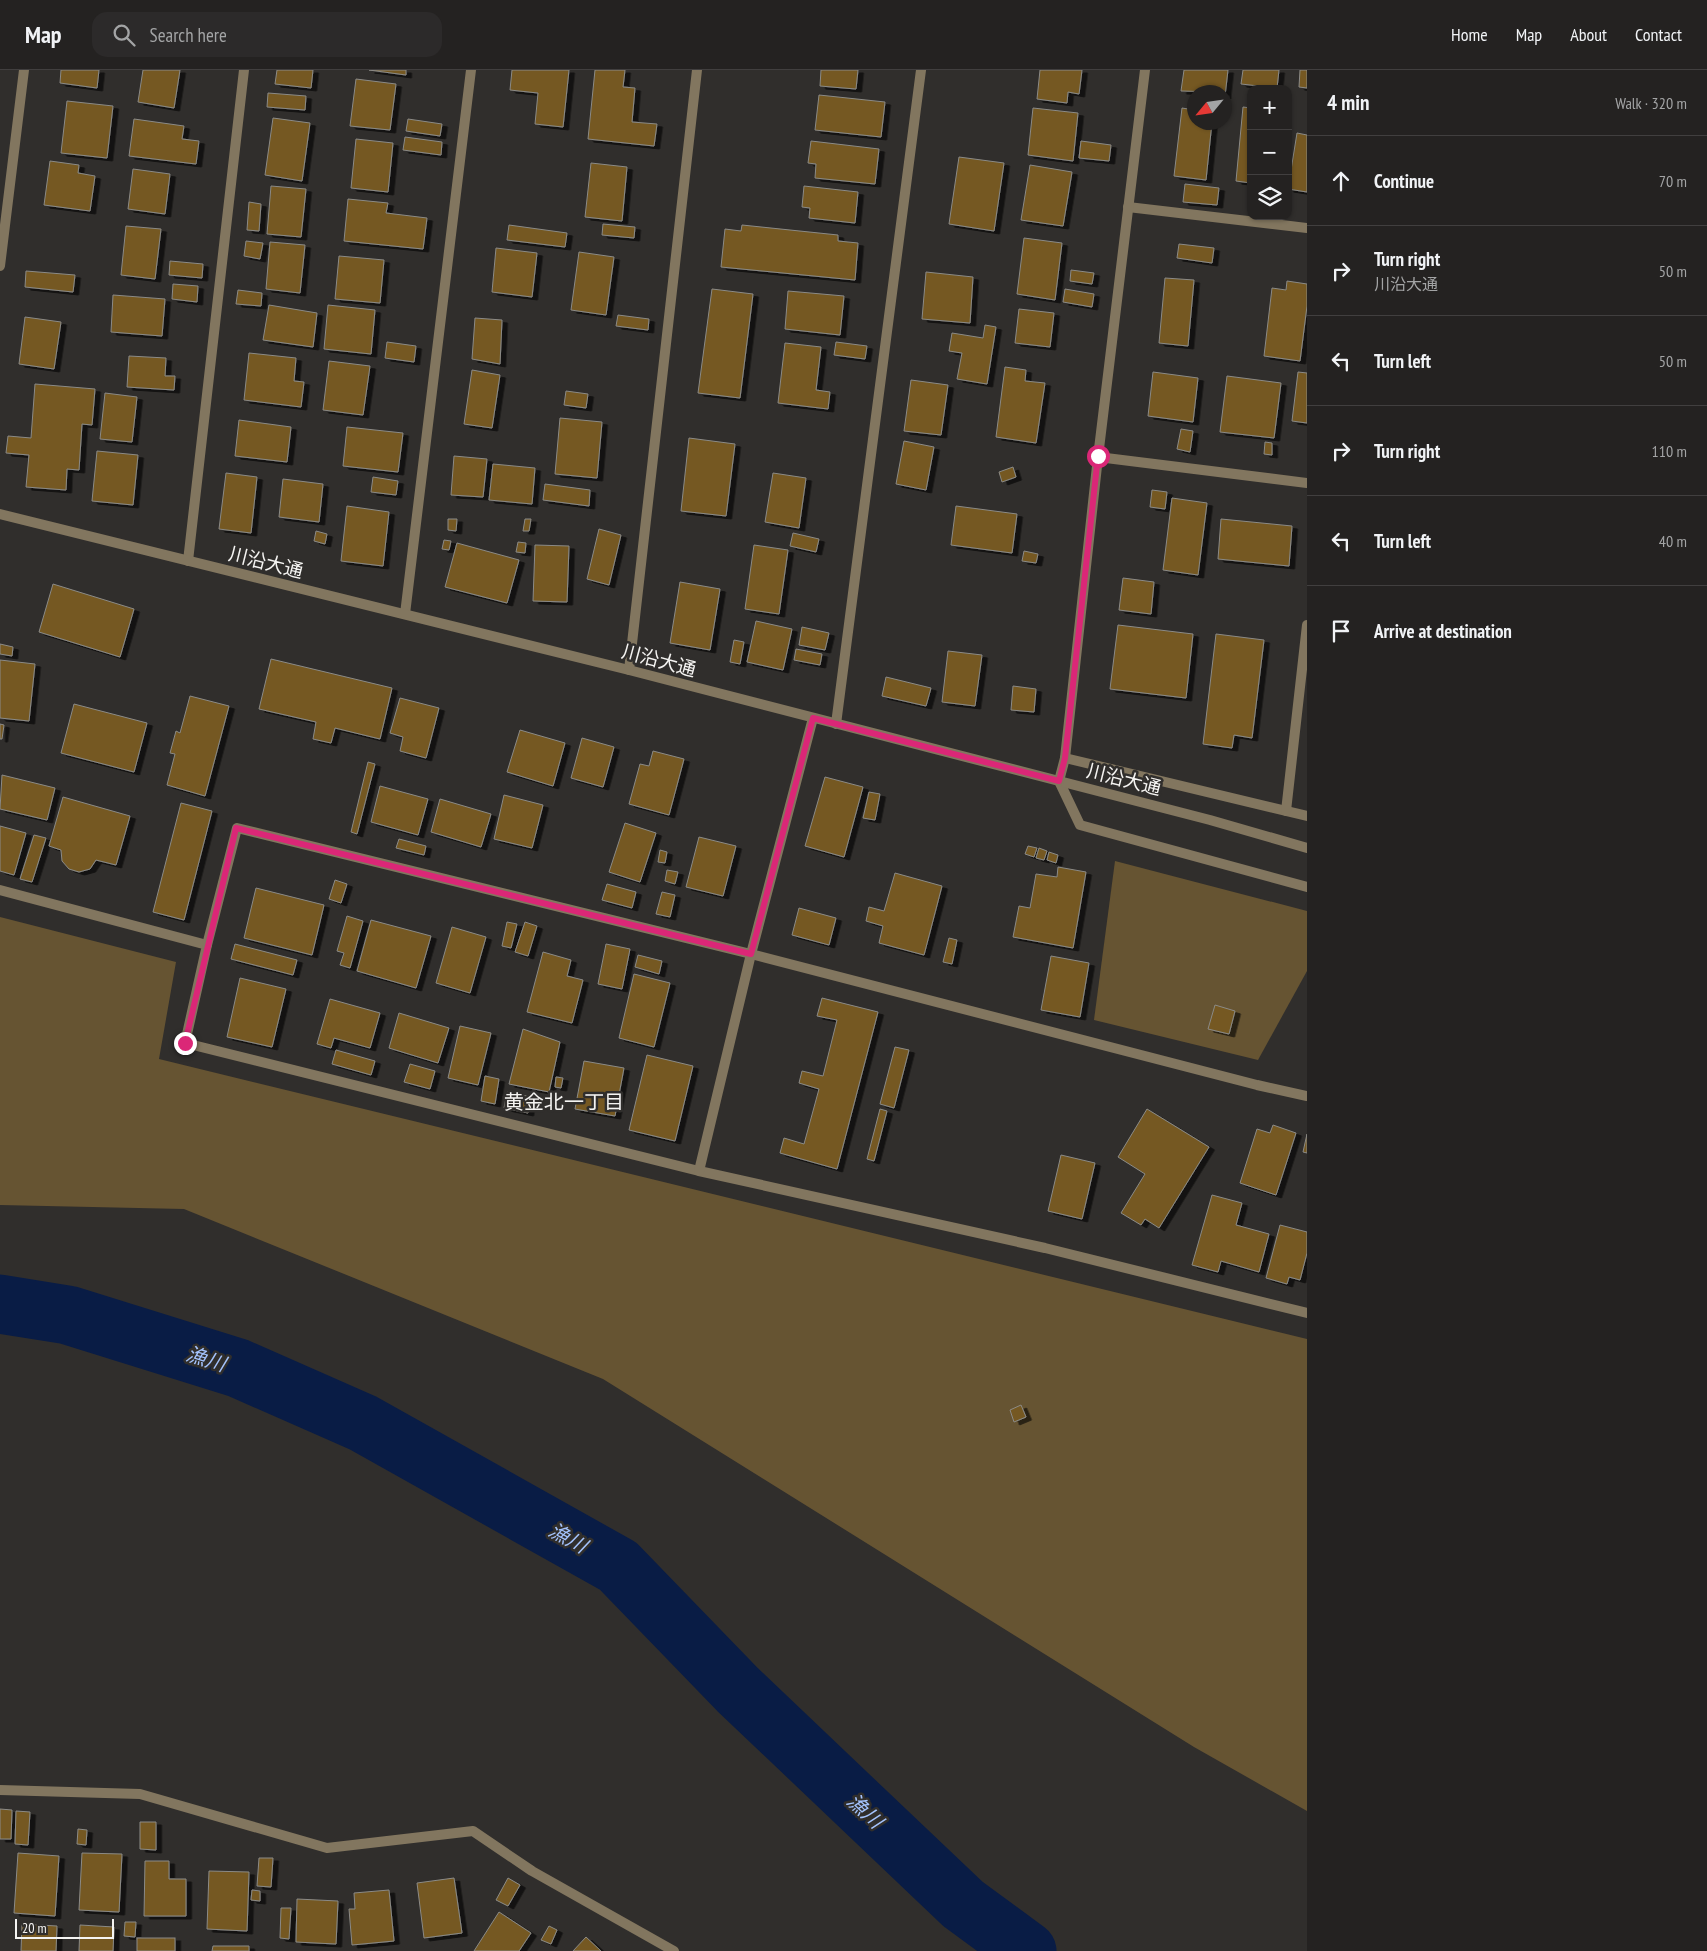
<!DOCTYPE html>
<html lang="en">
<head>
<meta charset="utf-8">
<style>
  :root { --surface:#242221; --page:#2c2a2a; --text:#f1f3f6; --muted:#a3a4a5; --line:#413f3f }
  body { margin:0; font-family:"PT Sans Narrow","Noto Sans JP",sans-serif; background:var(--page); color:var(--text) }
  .controls { position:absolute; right:15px; top:15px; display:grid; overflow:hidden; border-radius:10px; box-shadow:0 1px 4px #0004 }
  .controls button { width:45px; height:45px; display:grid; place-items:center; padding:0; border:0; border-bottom:1px solid var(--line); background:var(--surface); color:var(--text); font:25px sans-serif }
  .compass { position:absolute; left:1187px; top:15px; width:45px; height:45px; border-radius:50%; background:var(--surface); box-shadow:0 1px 4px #0004; rotate:241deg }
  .scale { position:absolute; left:15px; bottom:12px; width:99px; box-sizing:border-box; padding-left:5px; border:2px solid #f5f4f2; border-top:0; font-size:14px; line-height:18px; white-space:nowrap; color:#f5f4f2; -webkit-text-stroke:4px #302e2c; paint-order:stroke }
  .stop { position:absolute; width:15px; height:15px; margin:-11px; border:4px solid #db2777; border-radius:50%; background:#fff }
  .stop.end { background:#db2777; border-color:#fff; box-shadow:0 1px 5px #0008 }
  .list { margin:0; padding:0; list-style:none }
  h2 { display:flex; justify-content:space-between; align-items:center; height:65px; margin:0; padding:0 20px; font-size:21px }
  h2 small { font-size:16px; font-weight:400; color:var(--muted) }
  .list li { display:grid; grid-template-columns:32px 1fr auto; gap:15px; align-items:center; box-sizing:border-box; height:90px; padding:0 20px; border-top:1px solid var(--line) }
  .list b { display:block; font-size:19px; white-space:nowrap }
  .list p { margin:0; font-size:16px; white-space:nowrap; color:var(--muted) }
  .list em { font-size:16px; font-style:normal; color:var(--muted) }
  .icon { flex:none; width:28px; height:28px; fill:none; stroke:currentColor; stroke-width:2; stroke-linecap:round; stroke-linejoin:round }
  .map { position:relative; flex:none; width:1307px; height:1881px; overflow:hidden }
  header { display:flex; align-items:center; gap:30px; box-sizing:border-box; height:70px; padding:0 25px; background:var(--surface); border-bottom:1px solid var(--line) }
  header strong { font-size:24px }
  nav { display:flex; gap:28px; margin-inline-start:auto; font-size:18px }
  .search { width:350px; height:45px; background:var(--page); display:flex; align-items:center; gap:12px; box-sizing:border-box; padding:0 18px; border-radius:15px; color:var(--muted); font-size:19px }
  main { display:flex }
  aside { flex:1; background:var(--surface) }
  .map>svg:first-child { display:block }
  .green { fill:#665432 }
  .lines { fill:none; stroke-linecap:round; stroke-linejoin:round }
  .river { stroke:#091c45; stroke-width:59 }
  .building { fill:#745920; stroke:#8b8a87; filter:url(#shadow) }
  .minor { stroke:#82765f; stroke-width:10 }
  .tertiary { stroke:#82765f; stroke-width:10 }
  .route { stroke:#db2777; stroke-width:6 }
  .labels { text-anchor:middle; stroke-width:5; stroke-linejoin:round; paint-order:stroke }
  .street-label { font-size:19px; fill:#f5f4f2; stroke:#302e2c }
  .neighbourhood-label { font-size:20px; fill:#f5f4f2; stroke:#302e2c }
  .water-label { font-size:20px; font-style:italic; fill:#a4c3fd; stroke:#302e2c }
</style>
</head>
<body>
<header>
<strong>Map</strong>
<div class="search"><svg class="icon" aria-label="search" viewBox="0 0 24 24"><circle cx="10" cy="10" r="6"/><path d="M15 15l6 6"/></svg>Search here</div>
<nav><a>Home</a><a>Map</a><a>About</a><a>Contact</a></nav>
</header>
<main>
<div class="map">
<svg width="1307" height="1881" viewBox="0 0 1307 1881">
  <defs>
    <filter id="shadow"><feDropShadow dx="5.5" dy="3" stdDeviation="0" flood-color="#0009"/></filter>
  </defs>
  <rect width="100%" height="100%" fill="#302e2c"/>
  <g class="green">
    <path d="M1115,791L1307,841V901L1258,990L1094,950Z"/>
    <path d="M0,847L176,892L159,989L1307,1269V1741L1194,1677L603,1309L184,1139L0,1135Z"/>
  </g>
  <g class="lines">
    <path class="river" d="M0,1234L68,1245L238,1298L363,1353L618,1496L738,1620L963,1834L1027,1881"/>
  </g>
  <g class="building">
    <path d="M61,0H99L97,18L60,13Z"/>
    <path d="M143,0H180L174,38L138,32Z"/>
    <path d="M277,0H313L311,18L275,14Z"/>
    <path d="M369,0H406V5Z"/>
    <path d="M512,0H569L563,57L535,54L538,23L510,20Z"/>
    <path d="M595,0H625L623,17L635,18L632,52L657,54L654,76L588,69Z"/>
    <path d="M821,0H858L856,19L820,16Z"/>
    <path d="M1040,0H1082L1079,24L1068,22L1067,33L1037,29Z"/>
    <path d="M1184,0H1228L1225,26L1224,22L1181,21Z"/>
    <path d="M1243,0H1279L1277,18L1241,14Z"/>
    <path d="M1300,0H1307V18L1299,17Z"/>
    <path d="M356,9L396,14L390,60L350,56Z"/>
    <path d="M268,23L306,26L305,40L267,37Z"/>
    <path d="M819,25L885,32L881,67L815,60Z"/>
    <path d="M67,31L113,36L107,88L61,83Z"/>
    <path d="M1243,37L1251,38V113L1236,111Z"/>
    <path d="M1033,38L1078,43L1073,91L1028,85Z"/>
    <path d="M1182,38L1194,40V52H1212L1206,110L1174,106Z"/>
    <path d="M273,48L310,53L302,111L265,105Z"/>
    <path d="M134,49L184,56L182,69L199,71L196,94L129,86Z"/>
    <path d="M408,49L442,54L440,66L406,61Z"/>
    <path d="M1297,63L1307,65V122L1288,119Z"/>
    <path d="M405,67L442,72L441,85L403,80Z"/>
    <path d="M356,69L393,73L388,122L351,118Z"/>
    <path d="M811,71L879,79L875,114L815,108L816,94L808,93Z"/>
    <path d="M1081,71L1111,75L1109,91L1079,88Z"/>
    <path d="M959,87L1004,93L994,161L949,154Z"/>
    <path d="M50,91L79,95L78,103L95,106L90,141L44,135Z"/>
    <path d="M591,93L627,97L622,151L585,147Z"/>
    <path d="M1030,95L1072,102L1063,156L1021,150Z"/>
    <path d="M133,99L170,104L165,144L128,139Z"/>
    <path d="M1185,114L1219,118L1217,135L1183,132Z"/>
    <path d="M271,116L306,119L301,167L267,164Z"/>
    <path d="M804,116L858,122L855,153L809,148L810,138L802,137Z"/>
    <path d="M348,129L388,133L386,143L427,148L423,179L344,171Z"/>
    <path d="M249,132L261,134L259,161L247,160Z"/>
    <path d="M603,154L635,157L634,168L602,165Z"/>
    <path d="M509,155L567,163L565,177L507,170Z"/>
    <path d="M742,155L838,165V171L858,173L855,210L721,197L725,159L741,161Z"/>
    <path d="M126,156L161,159L155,209L121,205Z"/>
    <path d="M1024,168L1062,173L1055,230L1017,224Z"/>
    <path d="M246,171L263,173L260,189L244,186Z"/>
    <path d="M270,172L305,175L300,223L266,219Z"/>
    <path d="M1179,174L1214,178L1212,193L1177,188Z"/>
    <path d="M496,178L537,183L532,227L492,222Z"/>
    <path d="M579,182L614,187L606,245L571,240Z"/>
    <path d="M339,186L384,190L380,233L335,229Z"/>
    <path d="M170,191L203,194L202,208L169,205Z"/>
    <path d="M1071,200L1094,203L1092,214L1070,211Z"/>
    <path d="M26,201L75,205L73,222L25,217Z"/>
    <path d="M926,202L973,207L970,253L922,249Z"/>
    <path d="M1165,208L1194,210L1188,276L1159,273Z"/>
    <path d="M1287,211L1307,214V236L1300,291L1264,286L1272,218L1286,220Z"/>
    <path d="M173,214L198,216L197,232L172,229Z"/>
    <path d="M712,219L753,224L740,328L698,323Z"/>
    <path d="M1065,219L1094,224L1092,237L1063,232Z"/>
    <path d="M238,220L262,223L261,236L236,234Z"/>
    <path d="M788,221L844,226L840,265L785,259Z"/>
    <path d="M113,225L165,229L162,266L111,262Z"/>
    <path d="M269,235L317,243L313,277L263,270Z"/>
    <path d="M328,235L375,240L371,284L324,279Z"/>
    <path d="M1019,239L1054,243L1050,277L1015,273Z"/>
    <path d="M618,245L649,249L648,260L616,256Z"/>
    <path d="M25,247L61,252L54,299L19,294Z"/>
    <path d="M475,248L502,250L500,294L472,289Z"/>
    <path d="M985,255L996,257L987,314L957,309L962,283L949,281L952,263L983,268Z"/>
    <path d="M387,272L416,276L414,292L385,288Z"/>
    <path d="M836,272L867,276L865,289L834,285Z"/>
    <path d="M785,273L821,277L816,320L830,322L828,339L778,333Z"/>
    <path d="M249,283L296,288L294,311L304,312L301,337L244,330Z"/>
    <path d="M129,286L166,288L165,306H175L174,320L127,317Z"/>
    <path d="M329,291L370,296L363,345L323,340Z"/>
    <path d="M1005,297L1026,300L1025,311L1045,313L1036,373L996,367Z"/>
    <path d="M472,300L500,305L492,358L464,354Z"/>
    <path d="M1153,302L1198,308L1193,352L1148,346Z"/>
    <path d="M1298,302L1307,303V353L1292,351Z"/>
    <path d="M1227,306L1281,313L1274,368L1220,362Z"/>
    <path d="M911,310L948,315L941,365L904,361Z"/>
    <path d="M35,314L95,319L92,355L82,354L79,400L67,399L66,420L26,417L29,385L6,383L8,366L31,368Z"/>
    <path d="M566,321L588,324L586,338L564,335Z"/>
    <path d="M105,323L137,327L132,372L100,369Z"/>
    <path d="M560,348L602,352L597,408L555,404Z"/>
    <path d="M239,350L291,357L287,392L235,386Z"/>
    <path d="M347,357L403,363L398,402L343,396Z"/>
    <path d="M1181,359L1193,361L1190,382L1177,379Z"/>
    <path d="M689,368L735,374L726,446L681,441Z"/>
    <path d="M904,371L934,377L926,420L896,414Z"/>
    <path d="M1265,372L1272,373V385L1264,384Z"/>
    <path d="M97,381L138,385L133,435L92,431Z"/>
    <path d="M454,386L487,389L483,427L451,425Z"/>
    <path d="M493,394L535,398L532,434L489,430Z"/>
    <path d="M1013,397L1016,407L1002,412L999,402Z"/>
    <path d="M226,403L257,407L251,463L219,459Z"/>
    <path d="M773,403L806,408L799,458L765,452Z"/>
    <path d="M373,407L398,411L396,425L371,422Z"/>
    <path d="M283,409L323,414L319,452L279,447Z"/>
    <path d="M545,414L590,420L589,436L543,430Z"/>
    <path d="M1152,420L1167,422L1165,439L1150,437Z"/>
    <path d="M1172,428L1207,433L1198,505L1163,500Z"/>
    <path d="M347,436L389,442L383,496L341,491Z"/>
    <path d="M956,436L1017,444L1012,483L951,475Z"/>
    <path d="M448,449H457L456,461L448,460Z"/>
    <path d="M525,449H531L529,461H523Z"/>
    <path d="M1221,449L1292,456L1289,496L1218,489Z"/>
    <path d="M599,459L621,465L609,515L587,509Z"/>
    <path d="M316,461L327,464L325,474L314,471Z"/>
    <path d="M793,463L819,469L816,482L790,476Z"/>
    <path d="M444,470L451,471L449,480L442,479Z"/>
    <path d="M518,472L526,473L525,483L516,482Z"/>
    <path d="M457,473L519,490L507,533L445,517Z"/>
    <path d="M535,475L569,476L567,532L533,531Z"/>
    <path d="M754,475L788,480L779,544L745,539Z"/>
    <path d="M1024,481L1038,484L1036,493L1022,491Z"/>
    <path d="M1123,508L1154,512L1151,544L1119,540Z"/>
    <path d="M680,512L720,519L710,580L670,573Z"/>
    <path d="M53,514L134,539L120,587L39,562Z"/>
    <path d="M756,551L792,559L783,600L747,592Z"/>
    <path d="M1118,555L1193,564L1186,628L1110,619Z"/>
    <path d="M802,557L829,563L825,580L799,575Z"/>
    <path d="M1216,564L1264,570L1252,668L1234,665L1232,678L1203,674Z"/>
    <path d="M734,570L744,572L740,594L730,592Z"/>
    <path d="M0,574L13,577L12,586L0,584Z"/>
    <path d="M796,579L822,584L820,595L794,590Z"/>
    <path d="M948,581L982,585L975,636L942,632Z"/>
    <path d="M271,589L392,618L380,669L335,658L331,673L313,669L316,652L259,639Z"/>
    <path d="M0,590L35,594L29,651L0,648Z"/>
    <path d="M886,607L931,618L926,636L882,626Z"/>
    <path d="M1013,616L1036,619L1034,642L1011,640Z"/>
    <path d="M190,626L229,636L205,726L167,715L175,684L170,683L176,661L180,663Z"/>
    <path d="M400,628L439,638L426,688L400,681L403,667L390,663Z"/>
    <path d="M74,634L147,653L134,702L61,683Z"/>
    <path d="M0,654L4,655L2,669H0Z"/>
    <path d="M520,660L565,673L553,716L507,702Z"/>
    <path d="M582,668L614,677L603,717L571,708Z"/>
    <path d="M653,681L684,689L669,745L629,734L640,694L649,696Z"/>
    <path d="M368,692L375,694L357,764L351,762Z"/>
    <path d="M2,705L55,718L47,750L0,739Z"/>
    <path d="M825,707L863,717L844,787L805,776Z"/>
    <path d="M380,716L428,729L418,765L371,752Z"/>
    <path d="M869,722L880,724L875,750L863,748Z"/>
    <path d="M504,725L543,735L532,778L494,769Z"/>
    <path d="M63,727L130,746L116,795L96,790L90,799L79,802L69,799L62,791L61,780L49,776Z"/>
    <path d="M440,729L491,744L481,777L431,762Z"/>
    <path d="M181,733L212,741L184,850L153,842Z"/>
    <path d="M625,753L656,763L640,812L609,802Z"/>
    <path d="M0,756L26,763L14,805L0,801Z"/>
    <path d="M34,765L46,768L32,812L20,809Z"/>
    <path d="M699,767L736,776L723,826L686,817Z"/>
    <path d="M399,769L426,776L424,785L396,778Z"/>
    <path d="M1028,776L1037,778L1034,787L1025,784Z"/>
    <path d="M1039,778L1047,781L1044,790L1036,788Z"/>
    <path d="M660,780L667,782L665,793L658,792Z"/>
    <path d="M1049,782L1058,785L1056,793L1047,790Z"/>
    <path d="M1058,797L1086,802L1073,878L1013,867L1019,836L1030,838L1036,804L1057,807Z"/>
    <path d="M667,800L678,802L675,814L665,811Z"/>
    <path d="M895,803L942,816L924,885L879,873L883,856L866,851L869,837L884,841Z"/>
    <path d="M335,810L347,814L341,833L329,829Z"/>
    <path d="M607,814L636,822L632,838L602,830Z"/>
    <path d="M256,818L324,835L312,885L244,868Z"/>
    <path d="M662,822L675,825L670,847L656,844Z"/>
    <path d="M799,838L836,848L829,875L792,865Z"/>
    <path d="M347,846L363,851L350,898L340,895L344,883L337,881Z"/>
    <path d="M371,850L431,866L416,918L357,901Z"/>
    <path d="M507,852L517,854L511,878L502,876Z"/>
    <path d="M525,852L537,856L528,886L515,882Z"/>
    <path d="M452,857L486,867L470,923L436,913Z"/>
    <path d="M949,868L957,870L952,894L943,892Z"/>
    <path d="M235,874L297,890L293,905L231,889Z"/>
    <path d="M606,874L630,879L622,919L598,914Z"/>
    <path d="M543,882L571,890L567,906L583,910L572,953L527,942Z"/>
    <path d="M638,885L662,891L659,904L635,897Z"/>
    <path d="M1051,886L1089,893L1080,947L1041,940Z"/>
    <path d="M634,904L670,913L654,977L619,968Z"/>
    <path d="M240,908L286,919L272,977L227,967Z"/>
    <path d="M822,928L878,942L837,1099L780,1083L784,1068L804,1074L819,1019L799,1013L802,1001L823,1006L837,950L817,946Z"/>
    <path d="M330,929L380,943L370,978L334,968L331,978L317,974Z"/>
    <path d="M1215,935L1235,941L1229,964L1208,959Z"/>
    <path d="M399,943L449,958L438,993L389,978Z"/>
    <path d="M460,956L491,963L478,1015L448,1008Z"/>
    <path d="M523,959L560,972L549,1022L509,1014Z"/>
    <path d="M895,977L909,980L894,1038L880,1034Z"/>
    <path d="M336,980L375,991L371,1005L332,994Z"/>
    <path d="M647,985L693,996L675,1071L629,1060Z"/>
    <path d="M584,991L624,998L615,1046L575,1039Z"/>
    <path d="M410,994L435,1001L430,1019L404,1012Z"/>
    <path d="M485,1006L499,1009L495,1034L481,1031Z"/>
    <path d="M556,1007L563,1008L561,1018L555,1017Z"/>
    <path d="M507,1022L531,1027L528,1043L504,1038Z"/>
    <path d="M880,1039L887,1041L874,1091L867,1089Z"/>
    <path d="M1147,1039L1209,1077L1159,1158L1145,1149L1141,1155L1121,1143L1145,1104L1118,1087Z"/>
    <path d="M1273,1055L1296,1063L1276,1125L1240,1113L1257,1059L1270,1063Z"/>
    <path d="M1307,1064V1083L1303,1082Z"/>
    <path d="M1061,1085L1095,1093L1082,1149L1048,1141Z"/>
    <path d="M1212,1125L1242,1133L1236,1155L1269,1164L1259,1202L1221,1191L1218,1202L1192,1195Z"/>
    <path d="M1280,1155L1307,1162V1183L1300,1210L1289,1207L1287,1214L1266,1208Z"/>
    <path d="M1021,1335L1026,1347L1014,1352L1010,1340Z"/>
    <path d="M0,1739L12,1740L11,1769H0Z"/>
    <path d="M16,1741L30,1742L28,1775L15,1774Z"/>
    <path d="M140,1752H156V1780L140,1779Z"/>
    <path d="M78,1759L87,1760L86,1775L77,1774Z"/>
    <path d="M18,1783L59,1786L55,1846L14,1843Z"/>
    <path d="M82,1783L122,1784L119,1842L79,1840Z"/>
    <path d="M259,1788H273L271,1817L257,1816Z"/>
    <path d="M145,1791H169V1809H186V1846H144Z"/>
    <path d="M209,1801L249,1802L247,1861L207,1859Z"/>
    <path d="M454,1808L462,1863L424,1868L417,1813Z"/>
    <path d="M508,1808L520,1815L508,1836L496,1830Z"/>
    <path d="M252,1820L260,1821V1831L251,1830Z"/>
    <path d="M389,1820L394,1871L352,1875L349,1839H355L354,1823Z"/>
    <path d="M297,1829L338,1831L336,1874L296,1872Z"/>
    <path d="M281,1838H291L289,1869L280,1868Z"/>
    <path d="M499,1842L531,1863L519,1881H474Z"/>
    <path d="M125,1852H136L135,1867L124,1866Z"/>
    <path d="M22,1854L57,1856L56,1881H21Z"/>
    <path d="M80,1855L114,1857L113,1881H79Z"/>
    <path d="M549,1856L557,1860L551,1874L541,1870Z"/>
    <path d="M586,1867L601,1881H573Z"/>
    <rect x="137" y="1868" width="38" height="13"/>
    <path d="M213,1876H249V1881H212Z"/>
  </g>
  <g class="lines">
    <g class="minor">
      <path d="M1128,137L1307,158"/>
      <path d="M0,196L24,0"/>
      <path d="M1098,387L1307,413"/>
      <path d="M188,491L244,0"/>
      <path d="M405,544L471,0"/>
      <path d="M629,600L697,0"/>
      <path d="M836,654L921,0"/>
      <path d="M1065,688L1307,746"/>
      <path d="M1059,711L1080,755L1307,817"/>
      <path d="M1286,741L1307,555"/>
      <path d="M0,820L207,875L185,973L699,1101L1045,1178L1307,1243"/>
      <path d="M207,875L237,758L751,884L1257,1015L1307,1026"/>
      <path d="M699,1101L751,884L813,648"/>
      <path d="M0,1720L140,1724L327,1778L473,1761L532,1801L674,1881"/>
    </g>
    <g class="tertiary">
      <path d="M0,444L629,600L1210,750L1307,778"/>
      <path d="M1059,711L1065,688L1098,387L1145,0"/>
    </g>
  </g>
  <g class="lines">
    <path class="route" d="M185,973L236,758L751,884L813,648L1059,711L1065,688L1098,386"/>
  </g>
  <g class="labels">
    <g class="street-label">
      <text transform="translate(266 492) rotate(14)" y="7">川沿大通</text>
      <text transform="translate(659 590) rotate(15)" y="7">川沿大通</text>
      <text transform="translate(1124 709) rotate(14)" y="7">川沿大通</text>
    </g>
    <g class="neighbourhood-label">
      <text x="564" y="1039">黄金北一丁目</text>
    </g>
    <g class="water-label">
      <text transform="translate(206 1289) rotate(17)" y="7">漁川</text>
      <text transform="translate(568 1468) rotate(29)" y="7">漁川</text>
      <text transform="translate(865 1741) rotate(43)" y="7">漁川</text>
    </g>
  </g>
</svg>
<div class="controls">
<button>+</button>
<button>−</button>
<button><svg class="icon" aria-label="layers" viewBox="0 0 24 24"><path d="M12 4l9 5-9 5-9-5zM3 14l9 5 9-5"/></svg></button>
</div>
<svg class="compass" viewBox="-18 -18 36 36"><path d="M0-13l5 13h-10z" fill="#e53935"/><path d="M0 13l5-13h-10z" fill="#a3a4a5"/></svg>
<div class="scale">20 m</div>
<div class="stop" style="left:1098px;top:386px"></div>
<div class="stop end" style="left:185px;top:973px"></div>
</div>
<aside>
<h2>4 min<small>Walk · 320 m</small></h2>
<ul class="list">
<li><svg class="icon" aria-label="ahead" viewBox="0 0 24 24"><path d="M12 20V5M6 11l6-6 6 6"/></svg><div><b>Continue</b></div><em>70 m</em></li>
<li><svg class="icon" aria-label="right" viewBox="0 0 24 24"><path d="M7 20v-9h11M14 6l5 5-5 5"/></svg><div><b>Turn right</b><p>川沿大通</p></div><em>50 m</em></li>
<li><svg class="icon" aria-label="left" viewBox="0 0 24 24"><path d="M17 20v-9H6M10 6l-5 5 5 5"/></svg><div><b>Turn left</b></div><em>50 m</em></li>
<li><svg class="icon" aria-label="right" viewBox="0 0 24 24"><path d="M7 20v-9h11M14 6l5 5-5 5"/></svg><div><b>Turn right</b></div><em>110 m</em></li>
<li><svg class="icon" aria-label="left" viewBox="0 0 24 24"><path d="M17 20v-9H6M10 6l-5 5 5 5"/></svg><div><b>Turn left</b></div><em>40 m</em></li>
<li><svg class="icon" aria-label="arrive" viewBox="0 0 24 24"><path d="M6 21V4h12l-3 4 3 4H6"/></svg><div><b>Arrive at destination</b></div></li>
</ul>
</aside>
</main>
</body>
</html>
